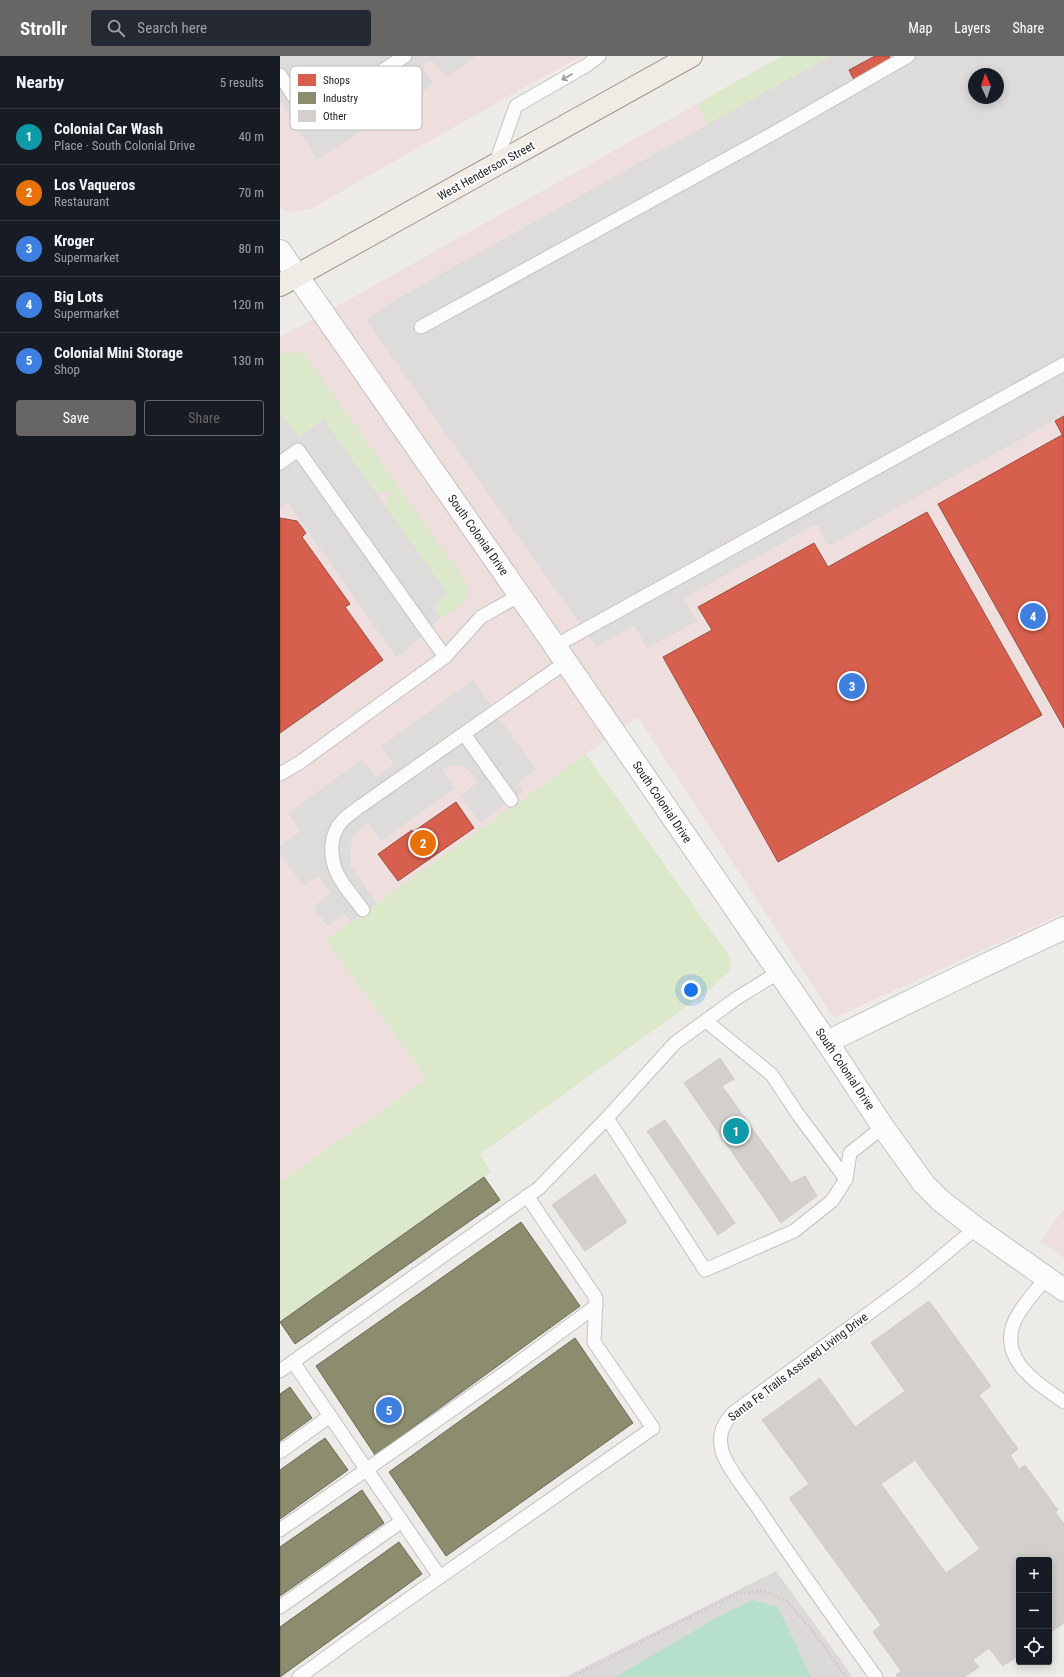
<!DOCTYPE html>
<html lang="en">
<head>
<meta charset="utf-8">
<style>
  :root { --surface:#171b24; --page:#242831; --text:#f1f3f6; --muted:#9ea1a6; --line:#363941; --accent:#676665 }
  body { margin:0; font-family:"Roboto Condensed",sans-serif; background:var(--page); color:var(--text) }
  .controls { position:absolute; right:12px; bottom:12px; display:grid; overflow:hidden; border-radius:4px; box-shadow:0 2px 10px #0003 }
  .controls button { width:36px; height:36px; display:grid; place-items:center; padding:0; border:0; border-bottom:1px solid var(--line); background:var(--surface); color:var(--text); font:20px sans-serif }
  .compass { position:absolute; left:688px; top:12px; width:36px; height:36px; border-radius:50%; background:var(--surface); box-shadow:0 2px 10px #0003; rotate:356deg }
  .you { position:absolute; left:411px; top:934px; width:14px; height:14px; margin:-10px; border:3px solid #fff; border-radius:50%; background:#1a73e8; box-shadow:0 0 0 6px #1a73e833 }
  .badge { display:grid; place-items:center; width:26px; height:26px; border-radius:50%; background:var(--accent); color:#fff; font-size:13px; font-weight:700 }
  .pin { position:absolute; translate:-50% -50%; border:2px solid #fff; box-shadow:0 1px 4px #0006 }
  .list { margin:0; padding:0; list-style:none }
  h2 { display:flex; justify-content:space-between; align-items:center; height:52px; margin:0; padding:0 16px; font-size:17px }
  h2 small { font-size:13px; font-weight:400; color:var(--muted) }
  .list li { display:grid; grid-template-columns:26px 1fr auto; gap:12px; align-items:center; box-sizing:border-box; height:56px; padding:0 16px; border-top:1px solid var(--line) }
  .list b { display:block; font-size:15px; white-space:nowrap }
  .list p { margin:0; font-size:13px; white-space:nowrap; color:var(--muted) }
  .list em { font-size:13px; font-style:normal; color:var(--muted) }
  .actions { display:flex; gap:8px; padding:12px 16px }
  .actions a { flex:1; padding:9px 0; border:1px solid var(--accent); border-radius:4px; text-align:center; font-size:14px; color:var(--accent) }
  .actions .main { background:var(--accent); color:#fff }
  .icon { flex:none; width:22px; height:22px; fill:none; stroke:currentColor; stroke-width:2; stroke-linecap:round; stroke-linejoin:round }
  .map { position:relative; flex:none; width:784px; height:1621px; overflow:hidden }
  header { display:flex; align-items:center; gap:24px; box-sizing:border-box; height:56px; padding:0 20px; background:var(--accent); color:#fff }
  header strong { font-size:19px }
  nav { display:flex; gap:22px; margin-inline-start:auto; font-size:14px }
  .search { width:280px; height:36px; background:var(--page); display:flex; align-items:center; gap:10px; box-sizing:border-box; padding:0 14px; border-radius:4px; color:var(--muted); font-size:15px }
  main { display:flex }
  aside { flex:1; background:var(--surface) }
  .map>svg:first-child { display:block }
  .commercial { fill:#eedfde; fill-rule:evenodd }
  .religious { fill:#dbdad9 }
  .grass { fill:#dbe8c9 }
  .pitch { fill:#b7e0cc }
  .parking { fill:#dddcdb; fill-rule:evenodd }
  .shops { fill:#d6604d; stroke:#9f4c3f }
  .industry { fill:#8c8c6e; stroke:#6b6b56 }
  .building { fill:#d2cfcc; stroke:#d0ccc9; fill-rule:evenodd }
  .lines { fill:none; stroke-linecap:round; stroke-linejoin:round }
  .service-casing { stroke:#c3c2c0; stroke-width:15 }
  .minor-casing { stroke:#c3c2c0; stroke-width:24 }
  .tertiary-casing { stroke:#c3c2c0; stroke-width:24 }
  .primary-casing { stroke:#a19786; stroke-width:24 }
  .path { stroke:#d6c9c7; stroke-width:2.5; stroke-dasharray:2 2; stroke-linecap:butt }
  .service { stroke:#fcfcfc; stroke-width:13 }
  .minor { stroke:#fcfcfc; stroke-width:22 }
  .tertiary { stroke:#fcfcfc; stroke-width:22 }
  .primary { stroke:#f0ebe5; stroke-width:22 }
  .oneway { stroke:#999 }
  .labels { text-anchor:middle; stroke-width:4; stroke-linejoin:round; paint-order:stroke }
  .street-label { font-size:12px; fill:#1f1f1f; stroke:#fff }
  .key { fill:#fff; stroke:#bcbcbc; stroke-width:1 }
  .key-label { font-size:11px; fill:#1f1f1f }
</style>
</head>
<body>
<header>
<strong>Strollr</strong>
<div class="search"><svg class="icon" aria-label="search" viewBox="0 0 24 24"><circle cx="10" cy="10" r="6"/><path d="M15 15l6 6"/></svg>Search here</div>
<nav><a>Map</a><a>Layers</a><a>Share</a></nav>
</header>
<main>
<aside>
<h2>Nearby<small>5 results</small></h2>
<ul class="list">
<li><span class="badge" style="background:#0f9aa8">1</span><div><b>Colonial Car Wash</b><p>Place · South Colonial Drive</p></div><em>40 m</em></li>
<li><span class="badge" style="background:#e8710a">2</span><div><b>Los Vaqueros</b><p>Restaurant</p></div><em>70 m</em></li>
<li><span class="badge" style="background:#3f7fe0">3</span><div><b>Kroger</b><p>Supermarket</p></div><em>80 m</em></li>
<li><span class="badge" style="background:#3f7fe0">4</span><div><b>Big Lots</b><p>Supermarket</p></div><em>120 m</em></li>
<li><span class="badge" style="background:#3f7fe0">5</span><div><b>Colonial Mini Storage</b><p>Shop</p></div><em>130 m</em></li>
</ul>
<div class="actions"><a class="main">Save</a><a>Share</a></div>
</aside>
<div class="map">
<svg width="784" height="1621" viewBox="0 0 784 1621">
  <rect width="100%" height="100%" fill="#edebe8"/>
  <g class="commercial">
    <path d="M0,0H302L243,32L31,153L11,156L0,153Z"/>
    <path d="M502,0H784V857L554,962L358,661L46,884L147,1023L0,1126V281L38,261ZM694,18H718V42H694Z"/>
    <path d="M784,1153V1202L760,1185Z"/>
  </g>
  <path class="religious" d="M496,1515L573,1621H285Z"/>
  <g class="grass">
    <path d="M502,0H550L428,69L418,51L422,45Z"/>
    <path d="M23,296L186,526C187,529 188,533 188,536C187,547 171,559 161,561L154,554L156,549L168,538L105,451L107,443L112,438L108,434L103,437L94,436L44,364L19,382L0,357V298Z"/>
    <path d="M306,698L450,901L452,905L449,916L427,936L200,1098L211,1116L0,1266V1126L147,1023L46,884Z"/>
  </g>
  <path class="pitch" d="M473,1544L498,1551L531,1621H335L440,1560Z"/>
  <g class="parking">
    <path d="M0,0H193L195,2L166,21L152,5L144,8V14L154,28L37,104L0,44Z"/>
    <path d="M550,0H784V359L548,490L538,470L534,469L406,541L405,545L417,565L367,592L355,571L353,570L316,591L86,264L112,246L170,213ZM694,18H718V42H694Z"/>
    <path d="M0,357L19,381L44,364L168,538L156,549L154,554L161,561L135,587L116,601L8,447L0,452Z"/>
    <path d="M193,624L256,714L239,726V729L243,735L200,767L180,740L198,726L188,714L182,710L175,709L165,711L162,714L175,732L101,785L88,766L79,774L73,782L70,795L71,810L97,848L71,866L65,858L47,870L33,851L51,837L38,820L23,830L0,797V790L19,776V773L8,757L83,703L95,720L97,721L114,708L101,690Z"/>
  </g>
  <g class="shops">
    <path d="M595,0H609L612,5L575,26L569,14Z"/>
    <path d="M784,360V382L775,365Z"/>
    <path d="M782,379L784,382V672L658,448Z"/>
    <path d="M647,456L762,659L498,806L383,601L432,574L418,551L534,487L548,511Z"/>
    <path d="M0,462L17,465L26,477L22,481L70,548L65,551L103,604L0,677Z"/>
    <path d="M176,746L194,772L118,825L98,798L132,774L133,776Z"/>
  </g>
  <g class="industry">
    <path d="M204,1121L220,1144L15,1288L0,1266Z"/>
    <path d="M241,1166L300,1250L95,1399L36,1310Z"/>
    <path d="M295,1282L353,1367L166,1500L109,1416Z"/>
    <path d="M10,1331L32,1362L0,1385V1338Z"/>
    <path d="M45,1382L68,1414L0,1463V1414Z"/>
    <path d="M82,1434L104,1467L0,1540V1491Z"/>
    <path d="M119,1486L142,1518L0,1621V1571Z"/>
  </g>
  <g class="building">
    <path d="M440,1002L454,1023L442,1030L511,1127L525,1120L537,1140L501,1167L404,1027Z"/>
    <path d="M385,1064L455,1167L438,1179L367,1075Z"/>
    <path d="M315,1118L347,1166L305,1195L272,1149Z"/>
    <path d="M649,1245L711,1330L699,1339L738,1393L730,1399L739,1413L745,1409L778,1454L775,1456L784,1468V1567L769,1577V1504H739V1599L723,1610L709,1592L693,1604L699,1611L684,1621H618L616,1619L621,1615L593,1576L601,1569L509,1442L529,1428L482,1364L540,1322L575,1371L625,1335L591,1287ZM635,1404L700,1493L666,1517L601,1428Z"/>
  </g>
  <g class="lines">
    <g class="service-casing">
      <g id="service">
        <path d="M0,19L28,63L125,0"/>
        <path d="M215,109L236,50L307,9L319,0"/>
        <path d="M141,271L494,77L628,0"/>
        <path d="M0,407L18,394L165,601"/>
        <path d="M275,590L784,308"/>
        <path d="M184,678L231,744"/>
        <path d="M0,718L19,707L165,601L201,561L240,539"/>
        <path d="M83,854C75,843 64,831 58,819C49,801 49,778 63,764C68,759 73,756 78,752L286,606"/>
        <path d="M426,965L492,1019L517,1057L566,1123"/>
        <path d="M327,1062L425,1214L514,1175L552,1145L566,1123L570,1097L603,1071"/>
        <path d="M766,1222C756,1235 742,1249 735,1264C717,1304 758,1327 784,1346"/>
        <path d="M0,1315L259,1132L327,1062L395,987L457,942L499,916"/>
        <path d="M50,1360L160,1521"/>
        <path d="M0,1396L50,1360L13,1306"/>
        <path d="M0,1474L226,1316L316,1250"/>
        <path d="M0,1551L122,1465"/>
        <path d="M19,1621L84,1574L373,1372L314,1286L316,1242L247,1140"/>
        <path d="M596,1621C556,1565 516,1509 478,1452C468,1437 447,1412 442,1395C438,1379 442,1369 453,1357L630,1227L696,1172"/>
      </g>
    </g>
    <g class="minor-casing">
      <path id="minor" d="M547,986L684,919L784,872"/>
    </g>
    <g class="tertiary-casing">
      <path id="tertiary" d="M0,195L275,590L547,986L603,1071L644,1128L661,1145L696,1172L784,1234"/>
    </g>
    <g class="primary-casing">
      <path id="primary" d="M0,229L411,0"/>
    </g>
    <path class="path" d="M292,1621L458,1537L483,1535L507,1545L531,1573L566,1621"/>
    <use href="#service" class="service"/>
    <use href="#minor" class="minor"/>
    <use href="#tertiary" class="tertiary"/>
    <use href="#primary" class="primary"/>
  </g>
  <defs><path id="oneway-shaft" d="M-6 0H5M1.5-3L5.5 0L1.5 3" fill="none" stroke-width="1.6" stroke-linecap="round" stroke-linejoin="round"/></defs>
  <use class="oneway" href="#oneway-shaft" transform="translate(287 21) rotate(150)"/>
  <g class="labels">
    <g class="street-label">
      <text transform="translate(206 115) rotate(-29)" y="4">West Henderson Street</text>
      <text transform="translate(198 479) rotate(55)" y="4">South Colonial Drive</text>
      <text transform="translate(382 746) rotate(56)" y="4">South Colonial Drive</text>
      <text transform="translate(565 1013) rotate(56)" y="4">South Colonial Drive</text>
      <text transform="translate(518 1311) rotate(-37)" y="4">Santa Fe Trails Assisted Living Drive</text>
    </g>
  </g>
  <rect x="10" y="10" width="132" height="64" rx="6" class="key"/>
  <rect x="18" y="18" width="18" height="12" fill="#d6604d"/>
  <rect x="18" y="36" width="18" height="12" fill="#8c8c6e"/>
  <rect x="18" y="54" width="18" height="12" fill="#d2cfcc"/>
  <g class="key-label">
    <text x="43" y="28">Shops</text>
    <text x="43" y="46">Industry</text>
    <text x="43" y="64">Other</text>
  </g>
</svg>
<div class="controls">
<button>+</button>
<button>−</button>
<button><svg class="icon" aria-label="locate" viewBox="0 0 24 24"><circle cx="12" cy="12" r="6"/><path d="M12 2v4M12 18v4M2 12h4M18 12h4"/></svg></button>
</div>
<svg class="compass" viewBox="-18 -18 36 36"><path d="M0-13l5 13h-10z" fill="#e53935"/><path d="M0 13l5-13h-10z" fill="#9ea1a6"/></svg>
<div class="you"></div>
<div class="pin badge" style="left:456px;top:1075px;background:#0f9aa8">1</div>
<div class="pin badge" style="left:143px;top:787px;background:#e8710a">2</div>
<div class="pin badge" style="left:572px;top:630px;background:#3f7fe0">3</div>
<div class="pin badge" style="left:753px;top:560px;background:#3f7fe0">4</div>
<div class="pin badge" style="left:109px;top:1354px;background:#3f7fe0">5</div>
</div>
</main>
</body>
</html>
